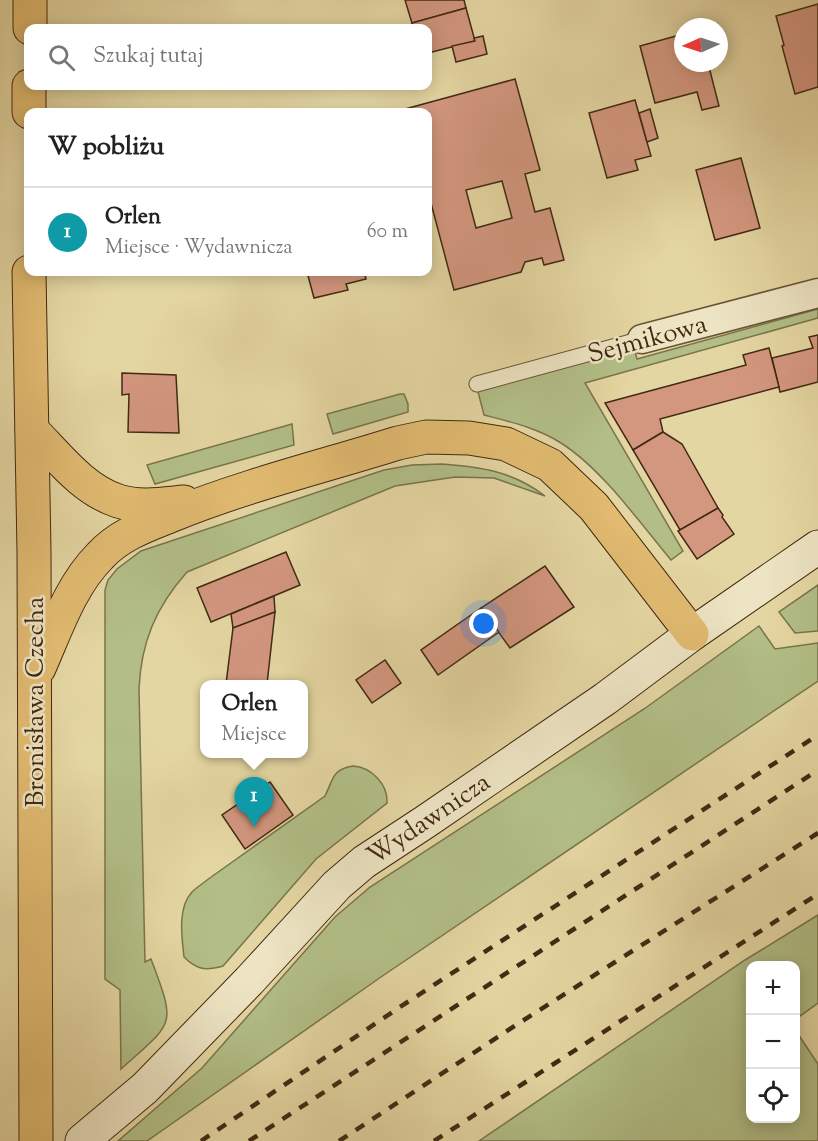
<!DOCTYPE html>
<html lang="pl">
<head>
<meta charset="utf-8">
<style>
  :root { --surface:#fff; --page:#f2f2f2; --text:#222; --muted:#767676; --line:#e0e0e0; --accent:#7c3aed }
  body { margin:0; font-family:"Sorts Mill Goudy",serif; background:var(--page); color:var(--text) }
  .controls { position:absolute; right:18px; bottom:18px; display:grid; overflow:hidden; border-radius:12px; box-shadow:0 3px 15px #0003 }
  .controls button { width:54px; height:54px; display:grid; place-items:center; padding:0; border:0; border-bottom:2px solid var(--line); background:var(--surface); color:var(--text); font:30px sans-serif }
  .compass { position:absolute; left:674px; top:18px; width:54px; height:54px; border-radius:50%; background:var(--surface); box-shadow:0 3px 15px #0003; rotate:267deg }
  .you { position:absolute; left:484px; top:624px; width:21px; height:21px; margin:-15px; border:4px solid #fff; border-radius:50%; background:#1a73e8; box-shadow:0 0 0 9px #1a73e833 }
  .badge { display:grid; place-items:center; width:39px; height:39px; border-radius:50%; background:var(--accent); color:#fff; font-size:20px; font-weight:700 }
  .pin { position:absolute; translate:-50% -50px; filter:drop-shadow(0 2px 3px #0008) }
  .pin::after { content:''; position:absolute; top:32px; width:21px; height:18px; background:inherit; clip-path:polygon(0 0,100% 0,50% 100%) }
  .popup { position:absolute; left:200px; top:680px; width:108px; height:78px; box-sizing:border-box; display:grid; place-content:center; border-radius:12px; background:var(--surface); filter:drop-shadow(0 2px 4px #0005); font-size:20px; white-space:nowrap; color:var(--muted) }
  .popup b { font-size:22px; color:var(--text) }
  .popup::after { content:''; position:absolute; left:50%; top:100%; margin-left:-12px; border:12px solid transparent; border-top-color:var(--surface) }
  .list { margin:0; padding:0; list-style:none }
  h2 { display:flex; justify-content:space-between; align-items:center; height:78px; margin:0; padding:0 24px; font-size:26px }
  h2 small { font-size:20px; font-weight:400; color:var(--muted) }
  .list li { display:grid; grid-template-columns:39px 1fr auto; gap:18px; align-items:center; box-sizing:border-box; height:90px; padding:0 24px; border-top:2px solid var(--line) }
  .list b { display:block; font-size:22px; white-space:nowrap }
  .list p { margin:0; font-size:20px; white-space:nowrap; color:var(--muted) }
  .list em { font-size:20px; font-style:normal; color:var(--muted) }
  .icon { flex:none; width:33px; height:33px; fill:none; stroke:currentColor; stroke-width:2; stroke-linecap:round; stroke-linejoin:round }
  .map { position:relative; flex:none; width:818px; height:1141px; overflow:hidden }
  .search { position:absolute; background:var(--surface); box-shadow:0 3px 15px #0003; left:24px; top:24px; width:408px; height:66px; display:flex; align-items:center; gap:15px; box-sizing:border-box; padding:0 21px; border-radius:12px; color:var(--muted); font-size:22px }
  .panel { position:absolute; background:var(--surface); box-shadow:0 3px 15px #0003; left:24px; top:108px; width:408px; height:168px; border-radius:12px }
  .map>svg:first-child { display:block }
  .green { fill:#b2be86; stroke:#7a744c; stroke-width:1.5 }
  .building { fill:#d3977f; stroke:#412913; stroke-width:1.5; fill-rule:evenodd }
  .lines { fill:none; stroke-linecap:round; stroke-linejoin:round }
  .service-casing { stroke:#6a5437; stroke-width:17 }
  .minor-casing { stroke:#6a5437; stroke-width:31 }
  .secondary-casing { stroke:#412913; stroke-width:35 }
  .primary-casing { stroke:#412913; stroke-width:35 }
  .service { stroke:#ede4c3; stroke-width:15 }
  .minor { stroke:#ede4c3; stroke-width:28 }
  .secondary { stroke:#ede4c3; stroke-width:33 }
  .primary { stroke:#e2bb71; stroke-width:33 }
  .rail { stroke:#412913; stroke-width:4.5; stroke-dasharray:10 10; stroke-linecap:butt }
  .labels { text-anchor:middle; stroke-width:5; stroke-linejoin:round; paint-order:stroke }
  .street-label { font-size:26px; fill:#412913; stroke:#ede4c3 }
</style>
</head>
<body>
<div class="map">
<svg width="818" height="1141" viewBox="0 0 818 1141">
  <rect width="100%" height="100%" fill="#e4d6a2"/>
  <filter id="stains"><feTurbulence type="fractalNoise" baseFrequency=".00333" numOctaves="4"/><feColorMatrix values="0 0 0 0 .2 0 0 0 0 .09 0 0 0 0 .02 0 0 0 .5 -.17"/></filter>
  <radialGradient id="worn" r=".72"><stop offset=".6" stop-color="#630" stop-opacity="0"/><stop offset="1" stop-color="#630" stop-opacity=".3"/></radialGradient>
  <g class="green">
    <path d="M818,309V318L585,383L683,551L671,560C640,523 602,469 561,443C538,428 511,422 484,415L477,388L634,347L637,359Z"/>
    <path d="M400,394H404L408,404V412L333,434L327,414Z"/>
    <path d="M292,424L294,445L155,484L147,465Z"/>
    <path d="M442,464C481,467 512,471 545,496L494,478L455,477L395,486L187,572C156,607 141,642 139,689L145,962L151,959C177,1028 174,1021 121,1069L120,990L105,979V590L108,580L117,569L141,551L384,470L412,465Z"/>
    <path d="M818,585V631L795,633L779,612Z"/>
    <path d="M759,626L775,649L818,643V681L381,977L147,1141H118L202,1068L335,917L370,887L644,709Z"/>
    <path d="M353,766C371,767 388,784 387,803L316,859L223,966C206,971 197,970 184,957C182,938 177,908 192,892C196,888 202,884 207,880L325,796C333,780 332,769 353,766Z"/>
    <path d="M818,915V1003L796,1019V966H750V1118H796V1031L818,1064V1141H479L745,960Z"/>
  </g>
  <g class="building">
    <path d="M405,0H464L466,8L412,23Z"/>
    <path d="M818,4V87L795,94L782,46L784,45L776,16Z"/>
    <path d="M466,8L475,41L428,53V28H413L412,23Z"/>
    <path d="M683,34V63H708L719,106L702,110L697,92L655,103L640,46Z"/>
    <path d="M483,36L487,54L456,62L452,46L475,41L474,38Z"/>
    <path d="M515,79L540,170L525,174L535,212L550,208L564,260L544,265L542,258L525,262L521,272L454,290L428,192V112H406L405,109ZM502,181L512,218L476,228L466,190Z"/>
    <path d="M635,100L651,156L635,160L638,170L607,178L589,113Z"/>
    <path d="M650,109L658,138L647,142L639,113Z"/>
    <path d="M741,158L760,228L715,240L696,170Z"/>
    <path d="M307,272H377L365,275L366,279L346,284L348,290L314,298Z"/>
    <path d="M818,335V382L780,392L772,358L813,348L809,337Z"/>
    <path d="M769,348L779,387L660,419L663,432L633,450L605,403L746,365L743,355Z"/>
    <path d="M122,373L176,375L179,433L128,432L129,394L122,395Z"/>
    <path d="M663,432L682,444L718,508L680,530L633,450Z"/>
    <path d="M718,508L723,515L722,517L734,534L697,559L678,531Z"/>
    <path d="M286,552L300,585L211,622L197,588Z"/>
    <path d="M545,566L574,607L510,648L481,608Z"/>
    <path d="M274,596L275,612L233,628L231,614Z"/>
    <path d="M481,608L499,632L438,675L421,650Z"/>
    <path d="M275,612L267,684H226L233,628Z"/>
    <path d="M385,660L401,683L372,703L356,680Z"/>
    <path d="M270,782L293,815L245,849L222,815Z"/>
  </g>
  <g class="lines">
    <g class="service-casing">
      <path id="service" d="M477,384L642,339"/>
    </g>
    <g class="minor-casing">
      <path id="minor" d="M642,339L818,293"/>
    </g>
    <g class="secondary-casing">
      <path id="secondary" d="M82,1141L145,1088L249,981L337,885L364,862L425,822L605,699L692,634L818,547"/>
    </g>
    <g class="primary-casing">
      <g id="primary">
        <path d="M30,28V0"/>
        <path d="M29,112V86"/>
        <path d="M29,272L34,552L36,1141"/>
        <path d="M32,430C58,456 82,489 118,501C139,508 163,504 184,502"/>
        <path d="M39,668C56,630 70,586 100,556C120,534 148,525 175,514C247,485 324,466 398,443L426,437L469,438L506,444L550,465L594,507L692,634"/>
      </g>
    </g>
    <use href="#service" class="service"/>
    <use href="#minor" class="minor"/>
    <use href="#secondary" class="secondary"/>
    <use href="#primary" class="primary"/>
    <g class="rail">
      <path d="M201,1141L400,1007L818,735"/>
      <path d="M249,1141L818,770"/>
      <path d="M339,1141L516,1025L818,833"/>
      <path d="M434,1141L818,894"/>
    </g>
  </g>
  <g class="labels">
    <g class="street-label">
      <text transform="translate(647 338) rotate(-15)" y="9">Sejmikowa</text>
      <text transform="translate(34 702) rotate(-90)" y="9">Bronisława Czecha</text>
      <text transform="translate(428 818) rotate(-34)" y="9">Wydawnicza</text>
    </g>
  </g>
  <rect width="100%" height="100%" filter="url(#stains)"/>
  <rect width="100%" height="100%" fill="url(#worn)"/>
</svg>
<div class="controls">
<button>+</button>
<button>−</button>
<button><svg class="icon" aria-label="locate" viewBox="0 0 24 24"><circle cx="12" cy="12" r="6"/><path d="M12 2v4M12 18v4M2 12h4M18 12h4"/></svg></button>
</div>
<svg class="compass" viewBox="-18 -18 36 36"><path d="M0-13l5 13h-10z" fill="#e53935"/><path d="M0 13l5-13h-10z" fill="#767676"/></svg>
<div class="you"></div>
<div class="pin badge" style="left:254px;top:827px;background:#0f9aa8">1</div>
<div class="popup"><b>Orlen</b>Miejsce</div>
<div class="search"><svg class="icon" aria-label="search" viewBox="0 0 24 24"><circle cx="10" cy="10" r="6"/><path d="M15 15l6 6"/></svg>Szukaj tutaj</div>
<section class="panel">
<h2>W pobliżu<small></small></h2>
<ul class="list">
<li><span class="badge" style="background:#0f9aa8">1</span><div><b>Orlen</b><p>Miejsce · Wydawnicza</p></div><em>60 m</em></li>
</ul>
</section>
</div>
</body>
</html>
